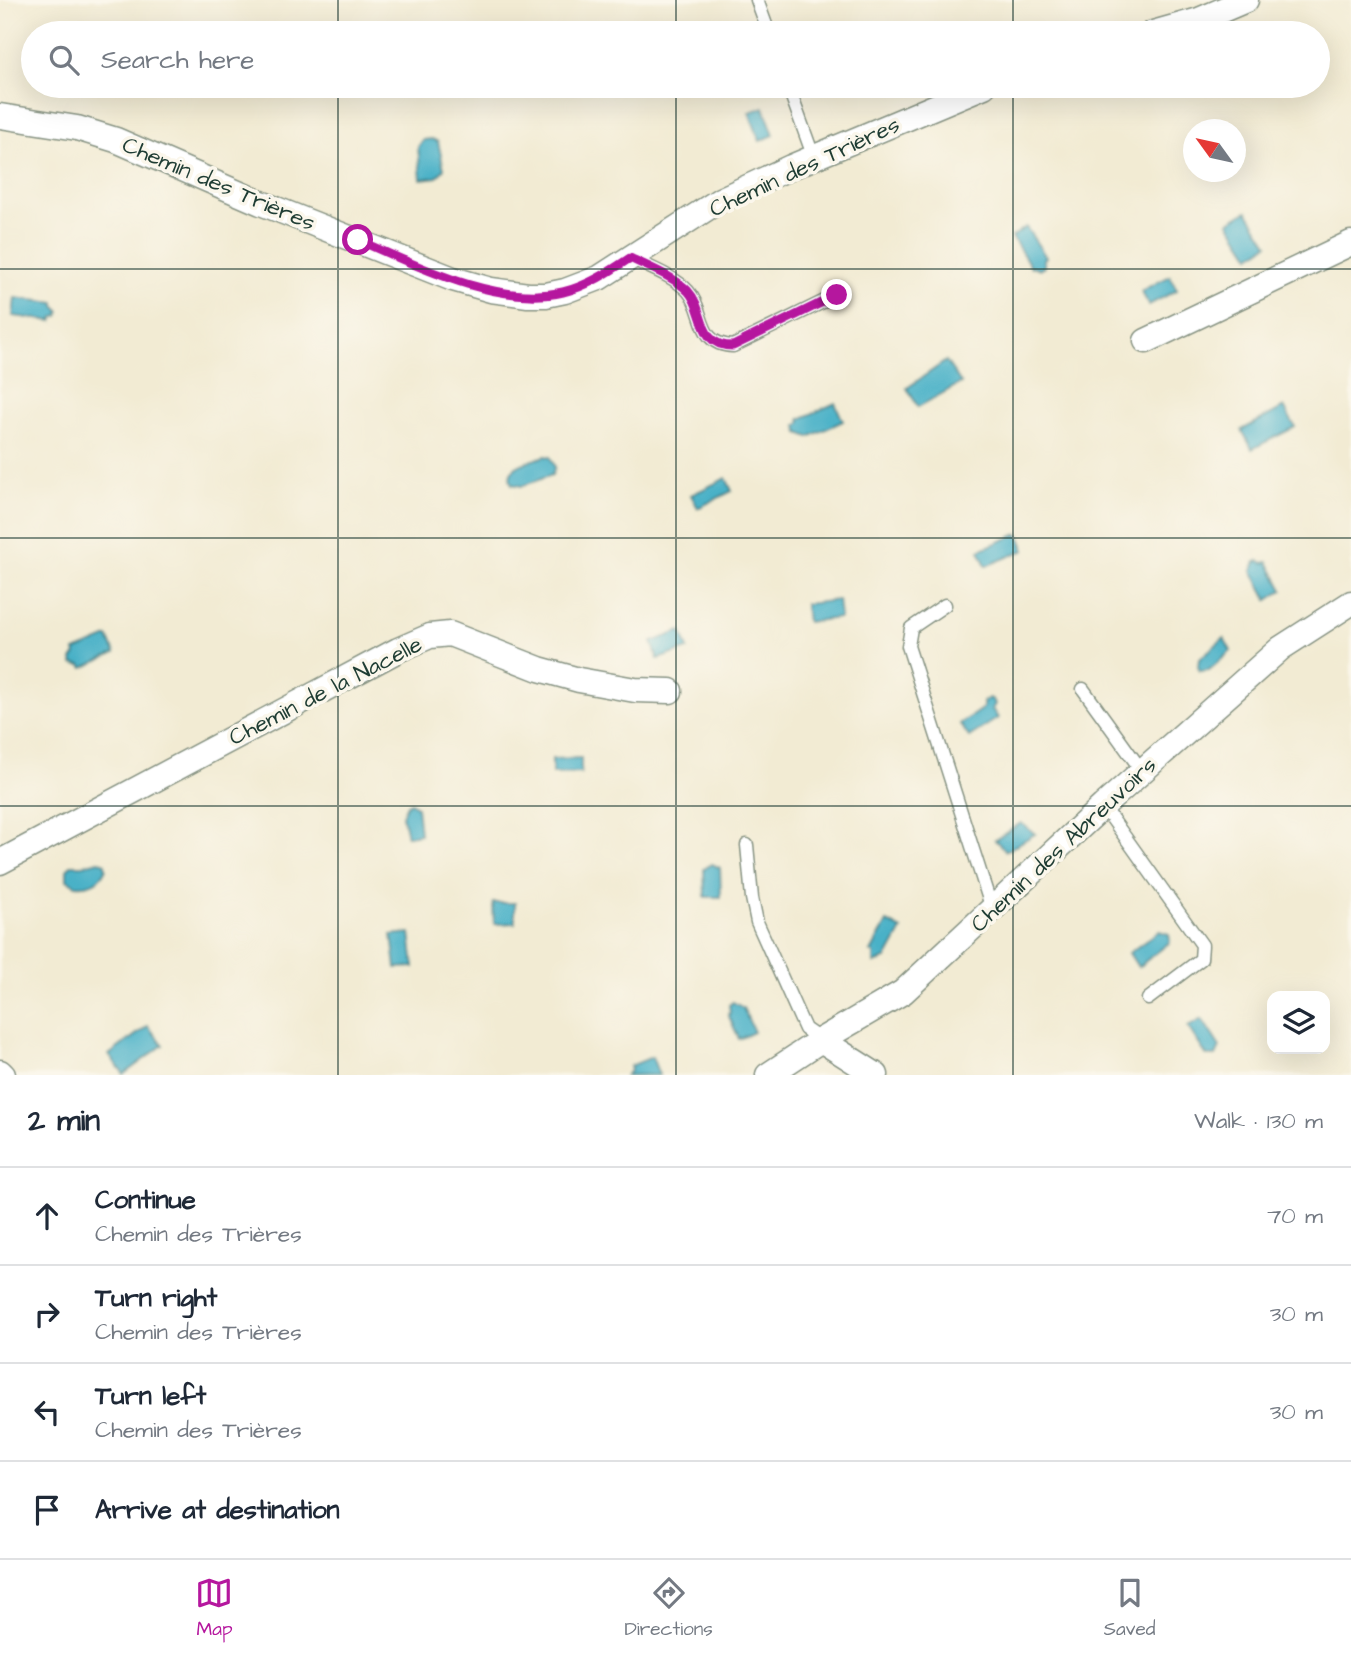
<!DOCTYPE html>
<html lang="en">
<head>
<meta charset="utf-8">
<style>
  :root { --surface:#fff; --page:#f2f2f3; --text:#1f2937; --muted:#747a83; --line:#e0e1e3; --accent:#b5179e }
  body { margin:0; font-family:"Architects Daughter",sans-serif; background:var(--page); color:var(--text) }
  .controls { position:absolute; right:21px; bottom:21px; display:grid; overflow:hidden; border-radius:14px; box-shadow:0 7px 28px #0002 }
  .controls button { width:63px; height:63px; display:grid; place-items:center; padding:0; border:0; border-bottom:2px solid var(--line); background:var(--surface); color:var(--text); font:35px sans-serif }
  .compass { position:absolute; left:1183px; top:119px; width:63px; height:63px; border-radius:50%; background:var(--surface); box-shadow:0 7px 28px #0002; rotate:303deg }
  .stop { position:absolute; width:21px; height:21px; margin:-16px; border:5px solid #b5179e; border-radius:50%; background:#fff }
  .stop.end { background:#b5179e; border-color:#fff; box-shadow:0 2px 7px #0008 }
  .list { margin:0; padding:0; list-style:none }
  h2 { display:flex; justify-content:space-between; align-items:center; height:91px; margin:0; padding:0 28px; font-size:30px }
  h2 small { font-size:23px; font-weight:400; color:var(--muted) }
  .list li { display:grid; grid-template-columns:46px 1fr auto; gap:21px; align-items:center; box-sizing:border-box; height:98px; padding:0 28px; border-top:2px solid var(--line) }
  .list b { display:block; font-size:26px; white-space:nowrap }
  .list p { margin:0; font-size:23px; white-space:nowrap; color:var(--muted) }
  .list em { font-size:23px; font-style:normal; color:var(--muted) }
  .icon { flex:none; width:38px; height:38px; fill:none; stroke:currentColor; stroke-width:2; stroke-linecap:round; stroke-linejoin:round }
  .map { position:relative; flex:none; width:1351px; height:1075px; overflow:hidden }
  .search { position:absolute; background:var(--surface); box-shadow:0 7px 28px #0002; left:21px; right:21px; top:21px; height:77px; display:flex; align-items:center; gap:18px; box-sizing:border-box; padding:0 24px; border-radius:38px; color:var(--muted); font-size:26px }
  .sheet { height:483px; background:var(--surface) }
  nav { display:flex; justify-content:space-around; align-items:center; box-sizing:border-box; height:98px; border-top:2px solid var(--line); background:var(--surface); font-size:19px; color:var(--muted) }
  nav a { display:grid; justify-items:center; gap:4px }
  nav .on { color:var(--accent) }
  .map>svg:first-child { display:block }
  .water { fill:#49b1c7; stroke:#34777e; stroke-width:2 }
  .lines { fill:none; stroke-linecap:round; stroke-linejoin:round }
  .service-casing { stroke:#889484; stroke-width:15 }
  .minor-casing { stroke:#889484; stroke-width:27 }
  .service { stroke:#fff; stroke-width:12 }
  .minor { stroke:#fff; stroke-width:24 }
  .route { stroke:#b5179e; stroke-width:9 }
  .grid { fill:none; stroke:#1f3d34; stroke-width:2; stroke-opacity:0.55 }
  .labels { text-anchor:middle; stroke-width:7; stroke-linejoin:round; paint-order:stroke }
  .street-label { font-size:23px; fill:#1f3d34; stroke:#fbf7ec }
</style>
</head>
<body>
<div class="map">
<svg width="1351" height="1075" viewBox="0 0 1351 1075">
  <rect width="100%" height="100%" fill="#fbf7ec"/>
  <filter id="ink" filterUnits="userSpaceOnUse"><feTurbulence type="fractalNoise" baseFrequency=".0143" numOctaves="2"/><feDisplacementMap in="SourceGraphic" scale="14" xChannelSelector="R" yChannelSelector="G"/><feConvolveMatrix kernelMatrix="1 2 1 2 8 2 1 2 1" color-interpolation-filters="sRGB"/></filter>
  <filter id="wash" filterUnits="userSpaceOnUse"><feTurbulence type="fractalNoise" baseFrequency=".00686" numOctaves="4" result="noise"/><feDisplacementMap in="SourceGraphic" scale="28" xChannelSelector="R" yChannelSelector="G"/><feGaussianBlur stdDeviation="1.57" result="paint"/><feColorMatrix in="noise" values="0 0 0 0 0 0 0 0 0 0 0 0 0 0 0 0 0 1.4 0 .05"/><feComposite in="paint" operator="in"/></filter>
  <g filter="url(#wash)">
    <rect width="100%" height="100%" fill="#f2ebd3"/>
    <g class="water">
      <path d="M764,107L774,135L760,141L749,112Z"/>
      <path d="M432,139L438,142L444,169L437,177L421,179L418,147L423,140Z"/>
      <path d="M1247,211L1268,244L1251,256L1229,222Z"/>
      <path d="M1026,227L1046,257L1044,259V267L1040,269L1033,266L1031,267L1012,237Z"/>
      <path d="M1170,276L1177,290L1149,305L1141,291Z"/>
      <path d="M15,298L55,303V306L60,311L58,316L53,318V321L13,316Z"/>
      <path d="M946,361L961,383L918,407L907,388Z"/>
      <path d="M835,403L843,421L809,437L799,433L797,426L801,422L800,419Z"/>
      <path d="M1284,407L1295,427L1252,449L1242,430Z"/>
      <path d="M545,456L550,457L555,467L552,475L522,486L512,484C503,465 532,461 545,456Z"/>
      <path d="M726,478L732,491L698,508L691,495Z"/>
      <path d="M1018,534L1025,550L986,566L979,550Z"/>
      <path d="M1259,561L1264,563L1268,562L1283,590L1268,600L1252,571L1256,562Z"/>
      <path d="M838,600L840,618L807,622L805,604Z"/>
      <path d="M681,631L688,649L658,659L652,642Z"/>
      <path d="M108,637L115,653L83,668L81,665L73,664L72,660L76,654L75,651Z"/>
      <path d="M1224,638L1231,651L1209,670L1200,671L1198,667L1199,659Z"/>
      <path d="M989,698L993,700L995,704L992,709L998,718L969,737L960,724L983,708V702Z"/>
      <path d="M581,758V773L552,774V759Z"/>
      <path d="M411,802L417,807L420,834L407,836L402,815L407,804Z"/>
      <path d="M1021,823L1035,834L1006,851L995,840Z"/>
      <path d="M99,861L104,862L106,868C101,881 90,886 76,885L67,880V870L71,865H83Z"/>
      <path d="M712,864L720,868L721,897H705L704,869Z"/>
      <path d="M493,903H515V923L494,924Z"/>
      <path d="M887,922L902,930L886,959L874,963V953L871,952Z"/>
      <path d="M1159,931L1169,934L1170,942L1138,967L1129,953Z"/>
      <path d="M410,933L414,967L396,968L392,935Z"/>
      <path d="M733,1002L743,1008L754,1032L739,1039L728,1014L730,1013L729,1005Z"/>
      <path d="M1202,1019L1220,1047L1216,1056H1207L1188,1027Z"/>
      <path d="M148,1026L163,1045L124,1074L109,1055Z"/>
      <path d="M652,1057L659,1075H626L631,1070L630,1066Z"/>
    </g>
  </g>
  <g filter="url(#ink)">
    <g class="lines">
      <g class="service-casing">
        <g id="service">
          <path d="M757,0L769,33"/>
          <path d="M788,86L814,158"/>
          <path d="M630,258C648,267 674,276 688,291C706,311 696,345 733,346L837,295"/>
          <path d="M945,605L911,628L908,646L992,909"/>
          <path d="M1083,689L1142,771"/>
          <path d="M1103,806L1202,945L1201,959L1148,999"/>
          <path d="M747,845L752,898L757,922L805,1029L821,1040"/>
        </g>
      </g>
      <g class="minor-casing">
        <g id="minor">
          <path d="M1153,33L1199,20L1246,0"/>
          <path d="M0,116L77,128L116,140L261,203L453,279L491,290L528,295H546L565,291L599,278L720,200L791,167L984,86"/>
          <path d="M1146,341L1351,243"/>
          <path d="M0,862L398,650L430,636L450,634L539,669L579,680L635,690L670,691"/>
          <path d="M821,1040L876,1075"/>
          <path d="M0,1072L3,1075"/>
          <path d="M768,1075L821,1040L903,992L1103,806L1281,648L1351,603"/>
        </g>
      </g>
      <use href="#service" class="service"/>
      <use href="#minor" class="minor"/>
    </g>
  </g>
  <g class="lines" filter="url(#ink)">
    <path class="route" d="M358,240C417,266 498,307 563,292C588,286 609,272 630,258C648,267 673,276 688,291C706,310 696,346 733,346L837,295"/>
  </g>
  <path class="grid" d="M338,0V33M676,0V33M1013,0V33M338,86V1075M676,86V1075M1013,86V1075M0,269H1351M0,538H1351M0,806H1351"/>
  <g class="labels">
    <g class="street-label">
      <text transform="translate(804 166) rotate(-25)" y="8">Chemin des Trières</text>
      <text transform="translate(219 183) rotate(23)" y="8">Chemin des Trières</text>
      <text transform="translate(325 690) rotate(-27)" y="8">Chemin de la Nacelle</text>
      <text transform="translate(1063 844) rotate(-43)" y="8">Chemin des Abreuvoirs</text>
    </g>
  </g>
</svg>
<div class="controls">
<button><svg class="icon" aria-label="layers" viewBox="0 0 24 24"><path d="M12 4l9 5-9 5-9-5zM3 14l9 5 9-5"/></svg></button>
</div>
<svg class="compass" viewBox="-18 -18 36 36"><path d="M0-13l5 13h-10z" fill="#e53935"/><path d="M0 13l5-13h-10z" fill="#747a83"/></svg>
<div class="stop" style="left:358px;top:240px"></div>
<div class="stop end" style="left:837px;top:295px"></div>
<div class="search"><svg class="icon" aria-label="search" viewBox="0 0 24 24"><circle cx="10" cy="10" r="6"/><path d="M15 15l6 6"/></svg>Search here</div>
</div>
<section class="sheet">
<h2>2 min<small>Walk · 130 m</small></h2>
<ul class="list">
<li><svg class="icon" aria-label="ahead" viewBox="0 0 24 24"><path d="M12 20V5M6 11l6-6 6 6"/></svg><div><b>Continue</b><p>Chemin des Trières</p></div><em>70 m</em></li>
<li><svg class="icon" aria-label="right" viewBox="0 0 24 24"><path d="M7 20v-9h11M14 6l5 5-5 5"/></svg><div><b>Turn right</b><p>Chemin des Trières</p></div><em>30 m</em></li>
<li><svg class="icon" aria-label="left" viewBox="0 0 24 24"><path d="M17 20v-9H6M10 6l-5 5 5 5"/></svg><div><b>Turn left</b><p>Chemin des Trières</p></div><em>30 m</em></li>
<li><svg class="icon" aria-label="arrive" viewBox="0 0 24 24"><path d="M6 21V4h12l-3 4 3 4H6"/></svg><div><b>Arrive at destination</b></div></li>
</ul>
</section>
<nav>
<a class="on"><svg class="icon" aria-label="map" viewBox="0 0 24 24"><path d="M3 6l6-2 6 2 6-2v14l-6 2-6-2-6 2zM9 4v14M15 6v14"/></svg>Map</a>
<a><svg class="icon" aria-label="directions" viewBox="0 0 24 24"><path d="M12 3l9 9-9 9-9-9zM9 14v-3h6M13 9l2 2-2 2"/></svg>Directions</a>
<a><svg class="icon" aria-label="saved" viewBox="0 0 24 24"><path d="M7 4h10v16l-5-4-5 4z"/></svg>Saved</a>
</nav>
</body>
</html>
